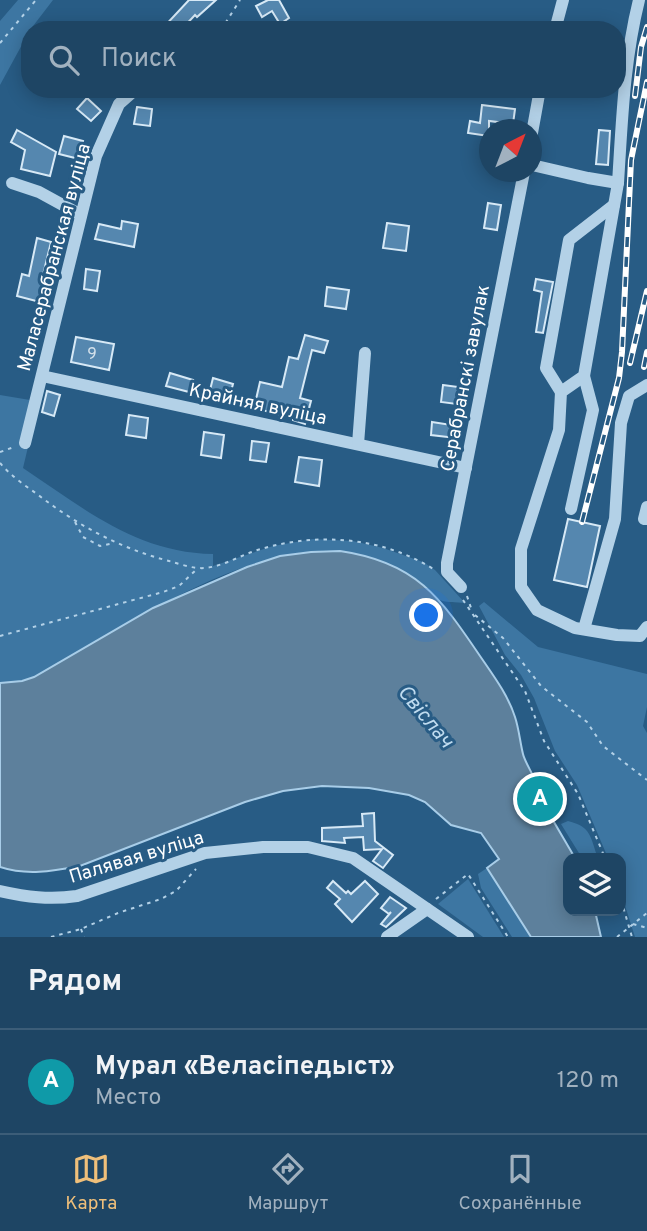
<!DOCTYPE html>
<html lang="ru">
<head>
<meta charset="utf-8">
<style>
  :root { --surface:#1e4564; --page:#2b4f6d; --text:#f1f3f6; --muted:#a1b1bf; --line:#3c5d78; --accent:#efbf7a }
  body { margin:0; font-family:Overpass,sans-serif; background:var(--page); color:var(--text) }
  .controls { position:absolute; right:21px; bottom:21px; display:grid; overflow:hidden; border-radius:14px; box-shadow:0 4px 18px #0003 }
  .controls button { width:63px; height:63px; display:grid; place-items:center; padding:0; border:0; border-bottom:2px solid var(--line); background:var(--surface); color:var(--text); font:35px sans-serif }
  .compass { position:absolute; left:479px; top:119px; width:63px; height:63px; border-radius:50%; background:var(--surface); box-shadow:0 4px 18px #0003; rotate:42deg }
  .you { position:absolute; left:427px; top:616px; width:24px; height:24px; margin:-18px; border:5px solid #fff; border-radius:50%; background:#1a73e8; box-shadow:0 0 0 10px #1a73e833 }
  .badge { display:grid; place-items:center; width:46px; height:46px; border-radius:50%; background:var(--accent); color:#fff; font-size:23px; font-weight:700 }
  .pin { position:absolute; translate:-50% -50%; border:4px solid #fff; box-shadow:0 2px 7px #0006 }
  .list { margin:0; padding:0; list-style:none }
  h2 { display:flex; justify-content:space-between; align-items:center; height:91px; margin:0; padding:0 28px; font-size:30px }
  h2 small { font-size:23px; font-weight:400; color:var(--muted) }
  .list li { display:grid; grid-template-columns:46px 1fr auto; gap:21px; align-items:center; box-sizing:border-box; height:105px; padding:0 28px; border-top:2px solid var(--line) }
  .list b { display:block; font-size:26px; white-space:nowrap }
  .list p { margin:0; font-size:23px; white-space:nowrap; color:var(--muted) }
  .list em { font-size:23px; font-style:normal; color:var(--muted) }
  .icon { flex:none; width:38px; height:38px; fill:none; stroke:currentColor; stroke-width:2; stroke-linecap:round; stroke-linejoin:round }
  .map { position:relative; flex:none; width:647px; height:937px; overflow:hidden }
  .search { position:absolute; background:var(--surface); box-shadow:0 4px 18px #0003; left:21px; right:21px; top:21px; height:77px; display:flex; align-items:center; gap:18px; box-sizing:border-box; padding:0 24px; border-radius:28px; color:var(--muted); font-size:26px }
  .sheet { height:196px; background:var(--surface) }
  nav { display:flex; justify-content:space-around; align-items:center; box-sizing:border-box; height:98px; border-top:2px solid var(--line); background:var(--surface); font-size:19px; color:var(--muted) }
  nav a { display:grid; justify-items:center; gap:4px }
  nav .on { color:var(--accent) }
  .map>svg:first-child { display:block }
  .green { fill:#3d76a2 }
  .water { fill:#5d809c; stroke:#a8cde8; stroke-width:2 }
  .building { fill:#5587af; stroke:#d7e9f6; stroke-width:2 }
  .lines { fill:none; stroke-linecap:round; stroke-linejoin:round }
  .path { stroke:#b3d1e7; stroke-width:2; stroke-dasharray:3.5 5; stroke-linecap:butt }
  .minor { stroke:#b3d1e7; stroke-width:12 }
  .rail-casing { stroke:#fff; stroke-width:6 }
  .rail { stroke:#285c85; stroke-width:3.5; stroke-dasharray:10; stroke-linecap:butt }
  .labels { text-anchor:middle; stroke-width:6; stroke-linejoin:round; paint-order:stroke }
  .number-label { font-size:16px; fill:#d4e1eb }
  .street-label { font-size:19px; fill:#fff; stroke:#285c85 }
  .water-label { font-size:21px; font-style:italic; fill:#bfdbef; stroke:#285c85 }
</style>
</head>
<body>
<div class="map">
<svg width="647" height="937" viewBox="0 0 647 937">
  <rect width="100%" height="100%" fill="#285c85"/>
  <g class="green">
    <path d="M18,0H53L30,30L0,85V21Z"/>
    <path d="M0,395L30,400L28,447L23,468C83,508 137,553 213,554V566L273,546L313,539L353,541L383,548L423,562L435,570L465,603C457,602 444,603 438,599C431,595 426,586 419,581C400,567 374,557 351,553C255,535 115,632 34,677L22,681L0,683Z"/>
    <path d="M484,602L538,647L647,674V707L643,726L647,733V937H635L621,893V858H608L577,785L555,751L534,698L521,675L505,655L479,606Z"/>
    <path d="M568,821C592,827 590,837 598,858H582L561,824Z"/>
    <path d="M487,868L531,937H512L481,888L478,874Z"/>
    <path d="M468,879L504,937H483L438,904Z"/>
  </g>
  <path class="water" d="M340,551C416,562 440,597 480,656C493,675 508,695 515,717C519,729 520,742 523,754C526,766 539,781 537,793L575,858H568V911H595L601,937H531L487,868L499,859L481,833L451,825L425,802L409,795L369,788L322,786L283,791L245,802L80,866C53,871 27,876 0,867V683L22,681L34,677L153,608L247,567L280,556L311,552Z"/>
  <g class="building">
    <path d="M189,0H216L197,17L195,15L181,30H161Z"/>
    <path d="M268,0H279L289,18L280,24L272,11L262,17L256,6Z"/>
    <path d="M87,98L101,111L91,121L77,109Z"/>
    <path d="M482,105L515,109L513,124L489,121V136L468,133L470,121L480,123Z"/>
    <path d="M137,107L152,109L150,126L134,124Z"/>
    <path d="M17,130L56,152L50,176L21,169L25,150L11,142Z"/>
    <path d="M599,130L610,131L608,165L596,164Z"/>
    <path d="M64,136L83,141L79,159L59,154Z"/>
    <path d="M488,203L501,205L497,230L484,228Z"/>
    <path d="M122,221L138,224L134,247L95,239L99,224L121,229Z"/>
    <path d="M387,223L409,226L406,251L383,248Z"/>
    <path d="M37,238L51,242L42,279L45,280L40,302L17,296L22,274L29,276Z"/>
    <path d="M86,269L100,271L97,291L84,289Z"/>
    <path d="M536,279L553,282L543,333L536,332L542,292L534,290Z"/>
    <path d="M327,287L349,290L346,309L325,306Z"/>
    <path d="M305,335L328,341L324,353L312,350L300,398L311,401L305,424L293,420V418L254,408L260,382L282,387L289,357L298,359Z"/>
    <path d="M76,337L114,344L109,370L71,362Z"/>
    <path d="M170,373L193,380L189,392L166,386Z"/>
    <path d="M213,378L233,384L228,403L208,398Z"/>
    <path d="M443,385L466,388L464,405L441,402Z"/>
    <path d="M47,391L60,395L54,416L42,412Z"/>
    <path d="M129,415L148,418L146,438L126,435Z"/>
    <path d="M432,422L458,426L456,438L431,435Z"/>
    <path d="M204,432L224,435L221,458L201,455Z"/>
    <path d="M252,441L269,443L266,462L250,460Z"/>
    <path d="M299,457L322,460L319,486L295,482Z"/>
    <path d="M568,519L600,526L587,587L554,580Z"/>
    <path d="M374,813L375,841L393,855L383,868L373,861L382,849L364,850L363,837L344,838L345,843L322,841V828L363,826L362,814Z"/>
    <path d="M333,881L346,893L348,891L351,894L365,881L378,894L352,922L335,904L340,899L327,888Z"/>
    <path d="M390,897L406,908L386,927L381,924L391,912L389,914L381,908Z"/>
  </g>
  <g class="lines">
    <g class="path">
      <path d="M221,30L240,0"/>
      <path d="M0,43L36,0"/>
      <path d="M0,452L14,447"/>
      <path d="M0,463C10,475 24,485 37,494C77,525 119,548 169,561C180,564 193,569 205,568C225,566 242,554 261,549C319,532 383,537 435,570"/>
      <path d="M75,522L83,537L100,546L114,543"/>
      <path d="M467,596L472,611"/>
      <path d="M463,600L525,691L544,741L578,794L605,858"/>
      <path d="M475,615L503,638L541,686L587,722L603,746L647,780"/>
      <path d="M0,636L163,592L179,586L198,568"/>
      <path d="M436,899L468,874L508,937"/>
      <path d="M621,900L632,937"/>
      <path d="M633,924L647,928"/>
      <path d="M81,929L84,937"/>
      <path d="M51,937L81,929L118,913L161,899L176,891L196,869"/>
      <path d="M617,937L647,913"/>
    </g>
    <g class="minor">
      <path d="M555,30L563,0"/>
      <path d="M532,133L540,89"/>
      <path d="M532,165L588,178L618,183C622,121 624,60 639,0"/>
      <path d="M12,183L39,192L81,215"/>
      <path d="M618,183L584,376L561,392L559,430L521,549V587L537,610L575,628L617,635L640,636L647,627"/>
      <path d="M42,376L466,468"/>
      <path d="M561,392L546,368L569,240L614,205"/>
      <path d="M25,443L96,156L119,104L136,89"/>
      <path d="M358,444L365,353"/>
      <path d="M647,507L644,519H647"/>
      <path d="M571,509L593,410L584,376"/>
      <path d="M461,587L447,572V563L524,172"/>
      <path d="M584,629L615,519L621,423L629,396L647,385"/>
      <path d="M0,891C27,897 49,900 77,896L205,853L263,847H308L353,858L468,937"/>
      <path d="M387,937L427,909"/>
    </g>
    <g class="rail-casing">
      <g id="rail">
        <path d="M635,96L641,47L647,27"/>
        <path d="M630,363L647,291"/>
        <path d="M644,367L647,352"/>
        <path d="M582,522L619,378L622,352L631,160L647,82"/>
      </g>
    </g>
    <use href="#rail" class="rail"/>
  </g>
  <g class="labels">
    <g class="number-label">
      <text x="92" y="359">9</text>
    </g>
    <g class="street-label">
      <text transform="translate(53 257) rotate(-75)" y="7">Маласерабранская вуліца</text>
      <text transform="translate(464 378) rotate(-79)" y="7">Серабранскі завулак</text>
      <text transform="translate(258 403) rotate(12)" y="7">Крайняя вуліца</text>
      <text transform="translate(136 856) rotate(-17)" y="7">Палявая вуліца</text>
    </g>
    <g class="water-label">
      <text transform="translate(426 716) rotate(50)" y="7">Свіслач</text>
    </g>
  </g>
</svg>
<div class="controls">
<button><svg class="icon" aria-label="layers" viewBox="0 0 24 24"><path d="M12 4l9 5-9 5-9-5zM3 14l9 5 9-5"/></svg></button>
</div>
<svg class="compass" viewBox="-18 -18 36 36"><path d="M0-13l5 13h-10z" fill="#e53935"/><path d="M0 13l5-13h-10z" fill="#a1b1bf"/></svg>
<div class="you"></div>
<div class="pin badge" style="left:540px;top:799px;background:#0f9aa8">A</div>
<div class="search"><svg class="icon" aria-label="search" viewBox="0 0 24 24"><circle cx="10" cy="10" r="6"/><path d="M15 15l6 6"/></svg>Поиск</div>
</div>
<section class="sheet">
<h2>Рядом<small></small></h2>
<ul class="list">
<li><span class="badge" style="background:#0f9aa8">A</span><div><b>Мурал «Веласіпедыст»</b><p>Место</p></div><em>120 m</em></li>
</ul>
</section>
<nav>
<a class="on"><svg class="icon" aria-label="map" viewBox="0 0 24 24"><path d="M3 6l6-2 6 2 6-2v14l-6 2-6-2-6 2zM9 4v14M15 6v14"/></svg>Карта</a>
<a><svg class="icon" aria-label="directions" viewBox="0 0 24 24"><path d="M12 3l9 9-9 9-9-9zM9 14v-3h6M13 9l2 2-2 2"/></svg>Маршрут</a>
<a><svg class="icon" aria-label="saved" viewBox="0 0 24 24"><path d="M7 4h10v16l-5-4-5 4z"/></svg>Сохранённые</a>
</nav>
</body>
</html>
